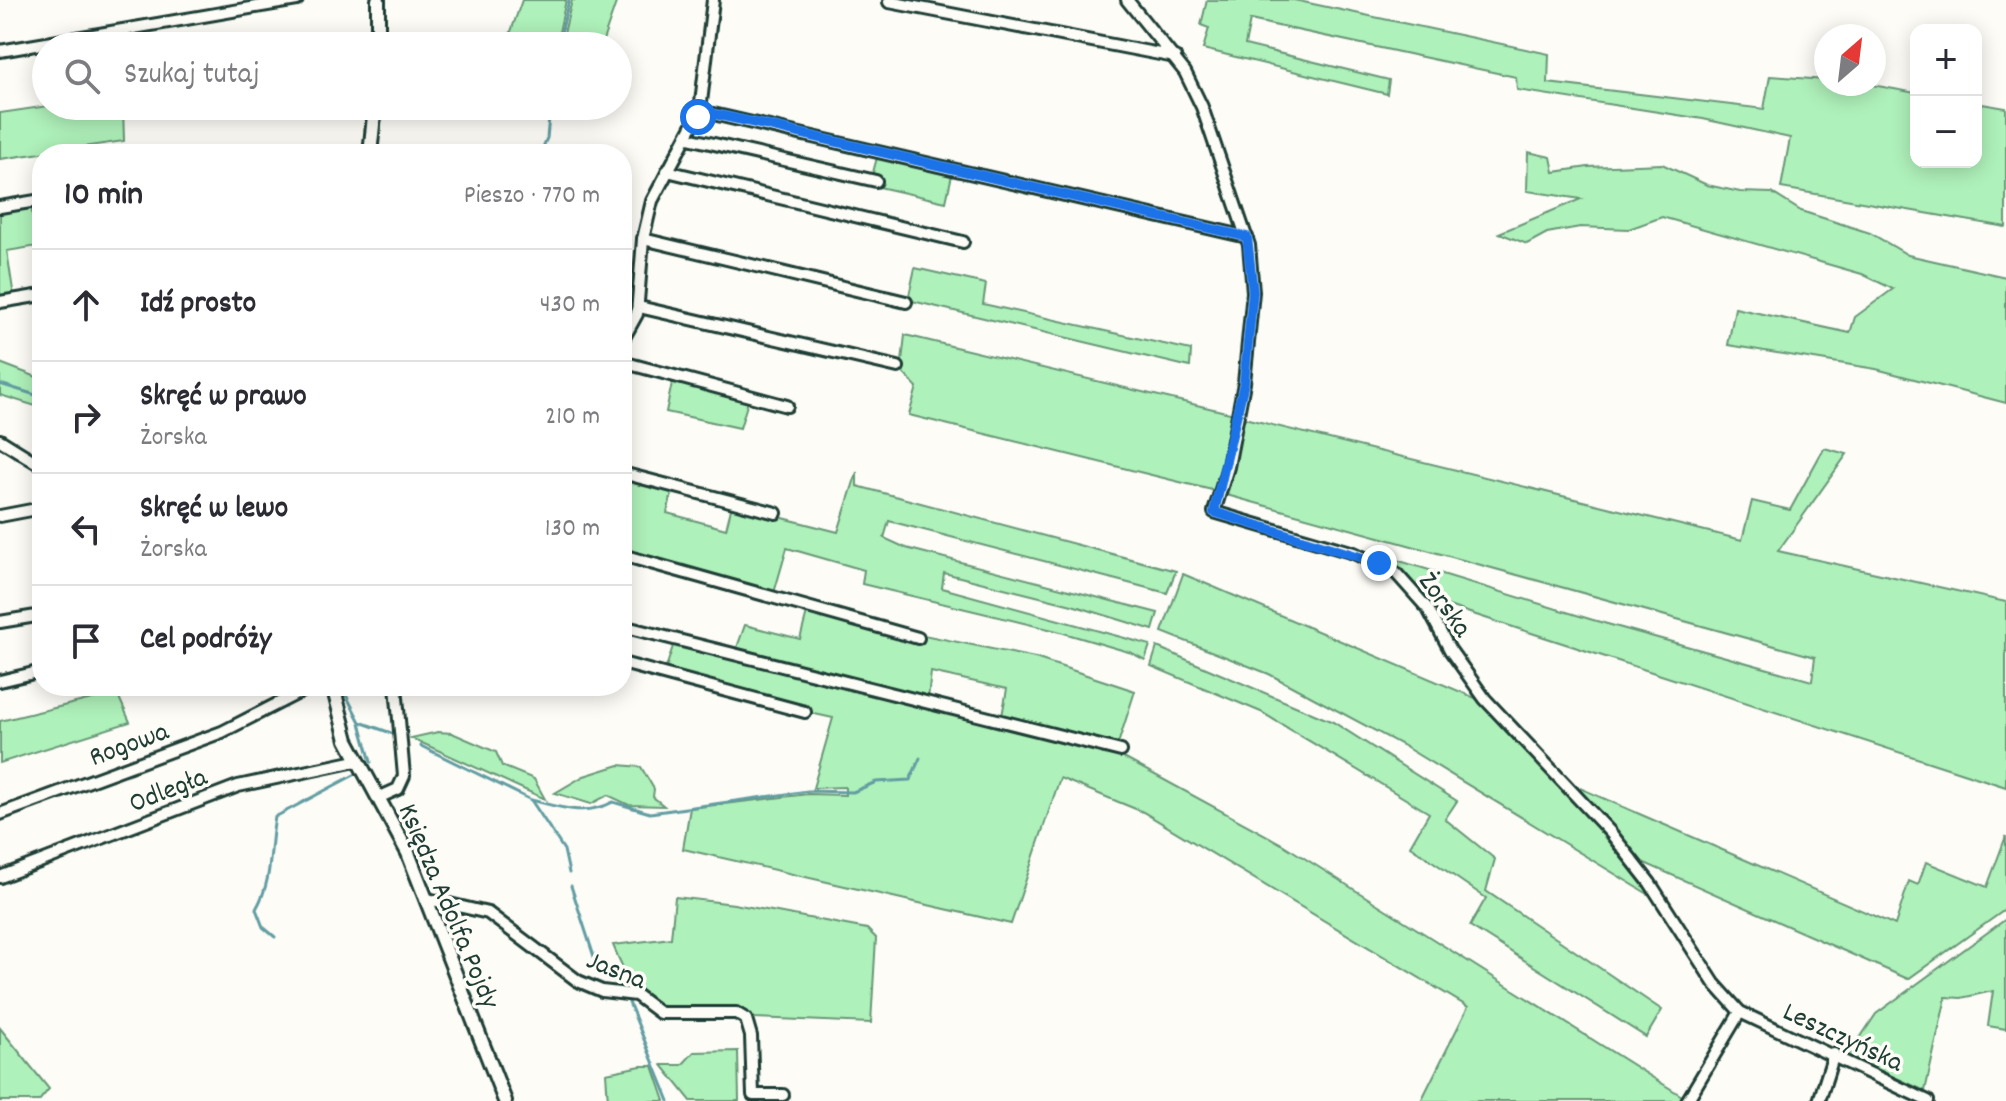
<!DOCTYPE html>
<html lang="pl">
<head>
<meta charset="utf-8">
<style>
  :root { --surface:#fff; --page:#f2f2f3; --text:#2b2b33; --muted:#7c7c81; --line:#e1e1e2 }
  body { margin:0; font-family:Dekko,sans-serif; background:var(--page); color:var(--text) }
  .controls { position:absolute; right:24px; top:24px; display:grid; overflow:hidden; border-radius:16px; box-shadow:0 4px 20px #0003 }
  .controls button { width:72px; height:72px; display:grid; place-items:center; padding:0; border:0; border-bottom:2px solid var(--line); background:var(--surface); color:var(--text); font:40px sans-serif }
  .compass { position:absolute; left:1814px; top:24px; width:72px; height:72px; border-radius:50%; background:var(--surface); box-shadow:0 4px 20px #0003; rotate:28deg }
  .stop { position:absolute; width:24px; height:24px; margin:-18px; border:6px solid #1a73e8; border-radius:50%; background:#fff }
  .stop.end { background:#1a73e8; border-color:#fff; box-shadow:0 2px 8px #0008 }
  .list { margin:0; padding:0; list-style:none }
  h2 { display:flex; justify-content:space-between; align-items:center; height:104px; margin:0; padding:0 32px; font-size:34px }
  h2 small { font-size:26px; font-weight:400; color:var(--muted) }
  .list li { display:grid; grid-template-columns:52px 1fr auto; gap:24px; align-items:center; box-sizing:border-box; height:112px; padding:0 32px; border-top:2px solid var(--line) }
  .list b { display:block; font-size:30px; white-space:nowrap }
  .list p { margin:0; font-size:26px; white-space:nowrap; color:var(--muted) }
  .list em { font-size:26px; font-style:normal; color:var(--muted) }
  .icon { flex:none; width:44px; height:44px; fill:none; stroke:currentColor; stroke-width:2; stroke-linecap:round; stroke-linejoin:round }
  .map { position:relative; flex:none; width:2006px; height:1101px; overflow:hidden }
  .search { position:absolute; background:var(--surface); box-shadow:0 4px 20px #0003; left:32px; top:32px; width:600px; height:88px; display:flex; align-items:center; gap:20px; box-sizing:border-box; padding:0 28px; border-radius:44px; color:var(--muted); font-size:30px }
  .panel { position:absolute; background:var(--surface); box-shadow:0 4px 20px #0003; left:32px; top:144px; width:600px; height:552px; border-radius:32px }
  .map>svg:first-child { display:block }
  .green { fill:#aff1ba; stroke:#679777; stroke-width:2 }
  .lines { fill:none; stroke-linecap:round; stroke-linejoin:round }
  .stream { stroke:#629da2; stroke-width:3 }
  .minor-casing { stroke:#1f3d34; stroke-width:16 }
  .tertiary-casing { stroke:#1f3d34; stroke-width:18 }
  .minor { stroke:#fdfcf7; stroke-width:10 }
  .tertiary { stroke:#fdfcf7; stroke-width:12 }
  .route { stroke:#1a73e8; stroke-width:10 }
  .labels { text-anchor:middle; stroke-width:7; stroke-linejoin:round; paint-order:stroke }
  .street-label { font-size:28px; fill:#1f3d34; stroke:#fdfcf7 }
</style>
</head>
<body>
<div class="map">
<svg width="2006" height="1101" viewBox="0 0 2006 1101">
  <rect width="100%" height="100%" fill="#fdfcf7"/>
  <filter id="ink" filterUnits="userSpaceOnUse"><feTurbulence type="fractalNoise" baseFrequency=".0125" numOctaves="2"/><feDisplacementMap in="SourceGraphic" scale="16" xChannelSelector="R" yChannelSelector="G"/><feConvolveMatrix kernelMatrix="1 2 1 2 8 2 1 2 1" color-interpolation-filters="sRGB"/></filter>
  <g filter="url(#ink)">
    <g class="green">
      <path d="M522,0H566L556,46H506Z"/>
      <path d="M572,0H617L601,46H561Z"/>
      <path d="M1207,0H1294L1549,54L1548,83L1764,109L1770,76L1826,80V84H1867L1916,93V162H1976V103L2006,108V227L1781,188L1790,138L1703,119L1517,90L1516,77L1250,20L1245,45L1389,80L1387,94L1203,49L1209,28L1201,25Z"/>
      <path d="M48,106H123L124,141L0,159V113Z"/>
      <path d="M1528,152L1551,157L1554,172L1588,167L1662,164L1707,185L1740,192L1772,193L1801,211L1870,233L1908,255L2006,277V403L1876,369L1728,345L1735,308L1850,333L1855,317L1893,289L1862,274L1662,217L1629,229L1580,227L1547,233L1527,244L1499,233L1581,199L1527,191Z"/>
      <path d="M878,154L953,170L946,202L879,187L881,179L872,176Z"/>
      <path d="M31,206L38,246L7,251L14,297L0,299V211Z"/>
      <path d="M915,268L986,284L983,304L1191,350L1190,367L908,300Z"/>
      <path d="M905,335L1234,414L1216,491L909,415L917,387L901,371Z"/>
      <path d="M0,363L42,379V408L0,395Z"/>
      <path d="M673,378L749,398L740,428L666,412Z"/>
      <path d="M1244,418L1742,540L1752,501L1790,510L1824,448L1847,454L1778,551L2006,602V787L1430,600L1380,555L1593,620L1812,681L1815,657L1223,494Z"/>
      <path d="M857,472V486L1176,571L1167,593L889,521L884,538L906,548L1158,613L1153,630L1072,605L944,573L942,588L1150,645L1145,660L1132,653L1057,631L862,584L864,570L787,548L774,593L622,552V476L673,489L667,513L726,529L732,505L838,532Z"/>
      <path d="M1183,574L1480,700L1577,803L1653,897L1402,745L1269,674L1162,632Z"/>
      <path d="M808,609L918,642L924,635L1035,658L1135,691L1117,747L1002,716L1007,689L931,672L928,699L735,653L745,625L800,639Z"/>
      <path d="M674,643L1122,757L1282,844L1682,1096L1679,1101H1421L1468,1007L1143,812L1060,778L1011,924L683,849L690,808L808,794L845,795V787L813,788L833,718L810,713L811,708L666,668Z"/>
      <path d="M1157,647L1333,722L1457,801L1445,819L1495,859L1486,891L1662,1010L1646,1037L1470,926L1486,898L1410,846L1429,813L1261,712L1151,666Z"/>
      <path d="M117,693L130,722L0,763V721Z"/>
      <path d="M438,732L452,733L496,752L502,766L534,779L545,799L411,738Z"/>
      <path d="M619,765L641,767L654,789L653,797L664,806L629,805L608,795L591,804L555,793L584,776Z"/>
      <path d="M1575,786L1895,925L1909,881L1918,885L1926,862L1987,887L2006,836V909L1908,979L1640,861Z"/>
      <path d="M675,897L734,904L867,929L876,938L871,1023L755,1018L739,1010L662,1011C635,997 624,972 613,945L671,938Z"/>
      <path d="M2006,919V1029L1988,1026L1993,991L1961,998L1946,997L1925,1091L1848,1056L1876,1014Z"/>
      <path d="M0,1028L49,1089L39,1101H0Z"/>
      <path d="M738,1051L739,1101H691L662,1065H682L694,1052Z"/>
      <path d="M641,1066H653L665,1101H608L606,1073Z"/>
    </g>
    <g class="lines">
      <g class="stream">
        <path d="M558,46L569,0"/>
        <path d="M540,154L547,138L550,106"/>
        <path d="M0,384L42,397"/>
        <path d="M346,695L360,722L394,734"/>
        <path d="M360,723L371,762"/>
        <path d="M421,746L531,800L564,850L569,873"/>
        <path d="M531,800C559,807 585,817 613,802L650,813L808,791L853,792L876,782L910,780L920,758"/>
        <path d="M571,886L598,969L624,988"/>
        <path d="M275,937L263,927L256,909C273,880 269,850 275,817L356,774"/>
        <path d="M628,1000L669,1101"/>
      </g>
      <g class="minor-casing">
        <g id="minor">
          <path d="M1127,0L1185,72L1202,107L1249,245L1253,292L1244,383L1228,467L1214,512L1354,553L1396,573L1428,609L1450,650L1485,699L1610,832L1650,883L1714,983L1740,1012L1928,1101"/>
          <path d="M889,2L1175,57"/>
          <path d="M0,51L297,0"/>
          <path d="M700,111L1247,237"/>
          <path d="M688,138L876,181"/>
          <path d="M667,171L963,242"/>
          <path d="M0,207L42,200"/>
          <path d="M643,239L906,302"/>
          <path d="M0,302L42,295"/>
          <path d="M639,307L898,367"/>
          <path d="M622,341L637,314L643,239L652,201L700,111L713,0"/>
          <path d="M622,362L787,406"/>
          <path d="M0,440L42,466"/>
          <path d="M622,473L776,513"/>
          <path d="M0,516L42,508"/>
          <path d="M622,555L918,638"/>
          <path d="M0,622L42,615"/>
          <path d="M622,626L1121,751"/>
          <path d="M622,663L805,712"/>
          <path d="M0,681L42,671"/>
          <path d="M378,798L398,789L404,776L396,686"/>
          <path d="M0,814L222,732L312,686"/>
          <path d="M0,877L238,786L356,761"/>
          <path d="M428,899L488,913L578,981L602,991L636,995L660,1013H736L746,1019L751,1036L753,1095H783"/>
          <path d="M1687,1101L1740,1012"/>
          <path d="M1819,1101L1834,1054"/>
        </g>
      </g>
      <g class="tertiary-casing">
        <g id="tertiary">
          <path d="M378,46V0"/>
          <path d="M370,154L375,106"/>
          <path d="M333,686L347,740L408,853L505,1101"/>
        </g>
      </g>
      <use href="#minor" class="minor"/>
      <use href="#tertiary" class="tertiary"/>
    </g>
  </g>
  <g class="lines" filter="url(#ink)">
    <path class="route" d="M698,117L700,111L747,121L1247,237L1253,292L1244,383L1214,512L1379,563"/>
  </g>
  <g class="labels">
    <g class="street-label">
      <text transform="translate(1447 603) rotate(55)" y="10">Żorska</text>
      <text transform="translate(128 742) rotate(-20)" y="10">Rogowa</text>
      <text transform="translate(167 788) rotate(-21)" y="10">Odległa</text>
      <text transform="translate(451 905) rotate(67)" y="10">Księdza Adolfa Pojdy</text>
      <text transform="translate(617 968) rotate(22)" y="10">Jasna</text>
      <text transform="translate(1844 1035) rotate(25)" y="10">Leszczyńska</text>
    </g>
  </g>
</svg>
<div class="controls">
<button>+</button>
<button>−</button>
</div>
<svg class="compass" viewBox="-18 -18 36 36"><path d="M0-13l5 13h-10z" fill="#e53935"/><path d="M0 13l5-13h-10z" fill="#7c7c81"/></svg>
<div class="stop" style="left:698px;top:117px"></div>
<div class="stop end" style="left:1379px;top:563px"></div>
<div class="search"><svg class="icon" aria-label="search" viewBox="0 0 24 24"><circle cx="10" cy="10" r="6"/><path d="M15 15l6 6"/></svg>Szukaj tutaj</div>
<section class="panel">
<h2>10 min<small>Pieszo · 770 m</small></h2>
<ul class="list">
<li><svg class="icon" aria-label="ahead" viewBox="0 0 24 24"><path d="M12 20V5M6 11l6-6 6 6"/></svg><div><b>Idź prosto</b></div><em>430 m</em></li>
<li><svg class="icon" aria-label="right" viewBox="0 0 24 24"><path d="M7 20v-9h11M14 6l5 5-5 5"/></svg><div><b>Skręć w prawo</b><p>Żorska</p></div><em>210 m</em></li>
<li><svg class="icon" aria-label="left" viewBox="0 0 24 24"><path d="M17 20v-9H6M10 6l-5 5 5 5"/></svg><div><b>Skręć w lewo</b><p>Żorska</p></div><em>130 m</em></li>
<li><svg class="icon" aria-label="arrive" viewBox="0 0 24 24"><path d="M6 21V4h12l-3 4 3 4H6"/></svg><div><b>Cel podróży</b></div></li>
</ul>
</section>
</div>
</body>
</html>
